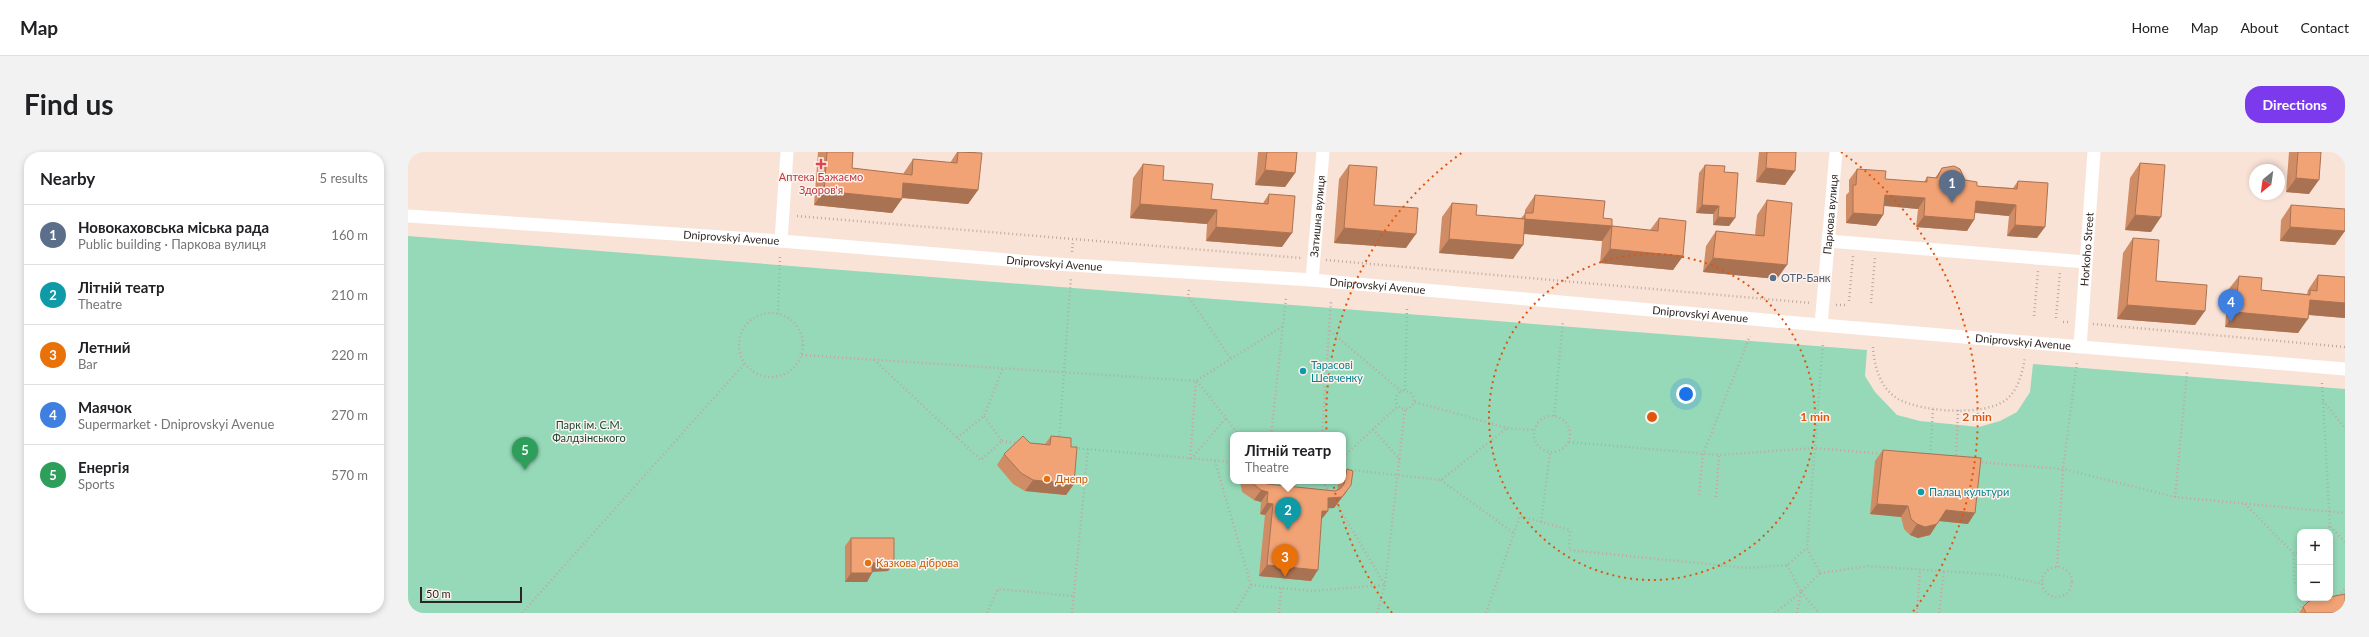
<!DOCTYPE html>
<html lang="en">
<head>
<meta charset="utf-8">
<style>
  :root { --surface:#fff; --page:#f2f2f2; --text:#202124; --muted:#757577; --line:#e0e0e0; --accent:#7c3aed }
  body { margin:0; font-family:Lato,sans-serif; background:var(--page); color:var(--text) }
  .controls { position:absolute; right:12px; bottom:12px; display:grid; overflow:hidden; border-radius:8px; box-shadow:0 2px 6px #0003 }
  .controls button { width:36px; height:36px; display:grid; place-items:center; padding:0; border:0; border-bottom:1px solid var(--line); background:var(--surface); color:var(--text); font:20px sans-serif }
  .compass { position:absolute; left:1841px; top:12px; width:36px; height:36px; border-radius:50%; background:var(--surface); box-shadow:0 2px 6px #0003; rotate:209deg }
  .scale { position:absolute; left:12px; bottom:10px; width:102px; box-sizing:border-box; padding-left:4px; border:2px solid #2d2521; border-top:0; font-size:11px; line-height:14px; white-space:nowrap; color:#2d2521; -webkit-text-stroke:3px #fcf3ee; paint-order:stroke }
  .you { position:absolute; left:1278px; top:242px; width:14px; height:14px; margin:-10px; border:3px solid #fff; border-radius:50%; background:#1a73e8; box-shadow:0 0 0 6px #1a73e833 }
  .badge { display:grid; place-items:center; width:26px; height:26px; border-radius:50%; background:var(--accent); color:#fff; font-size:13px; font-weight:700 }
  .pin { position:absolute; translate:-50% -33px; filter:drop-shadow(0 1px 2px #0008) }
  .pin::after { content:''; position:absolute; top:21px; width:14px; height:12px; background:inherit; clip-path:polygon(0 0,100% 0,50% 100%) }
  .popup { position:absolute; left:822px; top:280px; width:116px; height:52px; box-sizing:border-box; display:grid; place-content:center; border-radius:8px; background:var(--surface); filter:drop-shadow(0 1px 3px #0005); font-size:13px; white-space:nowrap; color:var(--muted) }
  .popup b { font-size:15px; color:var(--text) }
  .popup::after { content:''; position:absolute; left:50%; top:100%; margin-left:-8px; border:8px solid transparent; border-top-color:var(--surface) }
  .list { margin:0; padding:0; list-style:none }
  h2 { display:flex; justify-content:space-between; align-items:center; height:52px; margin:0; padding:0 16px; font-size:17px }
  h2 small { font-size:13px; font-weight:400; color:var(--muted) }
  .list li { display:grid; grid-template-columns:26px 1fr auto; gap:12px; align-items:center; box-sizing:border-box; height:60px; padding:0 16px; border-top:1px solid var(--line) }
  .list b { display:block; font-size:15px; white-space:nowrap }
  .list p { margin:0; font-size:13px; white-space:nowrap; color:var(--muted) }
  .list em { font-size:13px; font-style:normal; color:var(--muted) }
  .map { position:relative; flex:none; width:1937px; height:461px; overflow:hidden; border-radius:16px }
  header { display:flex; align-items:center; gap:24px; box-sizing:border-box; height:56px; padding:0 20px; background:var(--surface); border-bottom:1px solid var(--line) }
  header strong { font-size:19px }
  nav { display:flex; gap:22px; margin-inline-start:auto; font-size:14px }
  .intro { display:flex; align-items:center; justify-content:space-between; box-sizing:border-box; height:96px; padding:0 24px }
  h1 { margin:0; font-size:28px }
  .button { padding:10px 18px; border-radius:16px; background:var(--accent); color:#fff; font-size:14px; font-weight:700 }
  main { display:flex; gap:24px; padding:0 24px }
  aside { flex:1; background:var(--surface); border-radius:16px; box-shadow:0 2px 6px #0003 }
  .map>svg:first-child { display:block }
  .green { fill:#95d9b8; fill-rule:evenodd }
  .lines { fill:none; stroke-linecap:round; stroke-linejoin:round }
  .path { stroke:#bcaaa0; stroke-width:2.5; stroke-dasharray:1 3; stroke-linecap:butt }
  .minor { stroke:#fff; stroke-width:13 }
  .wall { fill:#d08c65 }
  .shaded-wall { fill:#a97252 }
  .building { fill:#f2a375; stroke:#a97252 }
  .ring { fill:none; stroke:#df560d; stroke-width:2; stroke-dasharray:2 4 }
  .health-dot { fill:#e0444e; stroke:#fcf3ee; stroke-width:1.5 }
  .service-dot { fill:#5c6f8a; stroke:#fcf3ee; stroke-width:1.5 }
  .culture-dot { fill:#0f9aa8; stroke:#fcf3ee; stroke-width:1.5 }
  .food-dot { fill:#e8710a; stroke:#fcf3ee; stroke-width:1.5 }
  .labels { text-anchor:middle; stroke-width:3; stroke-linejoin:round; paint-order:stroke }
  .health-label { font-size:11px; fill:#be3a42; stroke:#fcf3ee }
  .street-label { font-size:11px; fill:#2d2521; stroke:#fcf3ee }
  .service-label { font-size:11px; fill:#4e5e75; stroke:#fcf3ee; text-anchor:start }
  .culture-label { font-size:11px; fill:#0d838f; stroke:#fcf3ee; text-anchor:start }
  .park-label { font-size:11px; fill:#1c4634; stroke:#fcf3ee }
  .food-label { font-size:11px; fill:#c56008; stroke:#fcf3ee; text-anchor:start }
  .centre { fill:#df560d; stroke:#fcf3ee; stroke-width:2 }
  .ring-label { font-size:12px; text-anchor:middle; font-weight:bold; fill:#df560d; stroke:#fcf3ee; stroke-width:3; stroke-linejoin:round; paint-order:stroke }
</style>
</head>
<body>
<header>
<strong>Map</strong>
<nav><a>Home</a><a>Map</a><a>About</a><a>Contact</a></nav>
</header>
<div class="intro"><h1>Find us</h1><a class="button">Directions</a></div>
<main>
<aside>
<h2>Nearby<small>5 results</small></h2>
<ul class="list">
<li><span class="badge" style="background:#5c6f8a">1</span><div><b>Новокаховська міська рада</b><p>Public building · Паркова вулиця</p></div><em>160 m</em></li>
<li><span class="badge" style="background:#0f9aa8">2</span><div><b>Літній театр</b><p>Theatre</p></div><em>210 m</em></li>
<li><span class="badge" style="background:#e8710a">3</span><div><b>Летний</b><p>Bar</p></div><em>220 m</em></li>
<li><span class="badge" style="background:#3f7fe0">4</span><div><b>Маячок</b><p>Supermarket · Dniprovskyi Avenue</p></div><em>270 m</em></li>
<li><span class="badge" style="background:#2e9e5b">5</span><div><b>Енергія</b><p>Sports</p></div><em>570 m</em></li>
</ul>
</aside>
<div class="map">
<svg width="1937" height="461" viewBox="0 0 1937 461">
  <rect width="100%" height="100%" fill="#f9e3d7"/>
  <path class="green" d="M0,84L1459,198L1457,224L1467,240L1489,263L1512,269L1571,275L1592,269L1609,260L1622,240L1625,212L1937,237V461H0ZM825,283H935V329H825ZM1892,380H1922V446H1892Z"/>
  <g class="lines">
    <g class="path">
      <path d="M389,64L893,106"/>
      <path d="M664,100L665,88"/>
      <path d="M918,108L1403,151"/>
      <path d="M781,138L780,144L823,207"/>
      <path d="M1441,149L1445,104"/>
      <path d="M1463,151L1467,105"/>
      <path d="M1428,153H1437"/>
      <circle cx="363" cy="193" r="32"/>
      <path d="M370,162L372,104"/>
      <path d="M1626,164L1630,119"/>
      <path d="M1648,166L1652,120"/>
      <path d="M1655,170H1662"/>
      <path d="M1685,172L1937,195"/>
      <path d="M922,179L993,239"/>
      <path d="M1465,195C1466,214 1472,236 1490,247C1514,260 1578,265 1599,247C1611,236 1614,221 1617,206"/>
      <path d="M394,203L788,229L875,174"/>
      <path d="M466,208L573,308L594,289L576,264"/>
      <path d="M789,229L831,283"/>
      <path d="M1914,231L1922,374L1937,390"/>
      <path d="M997,238L999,156"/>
      <circle cx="997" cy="248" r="9"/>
      <path d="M1915,249L1937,276"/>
      <path d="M1007,250L1099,276L1126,278"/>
      <circle cx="1144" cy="282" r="18"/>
      <path d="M1146,264L1155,169"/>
      <path d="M965,277L992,308"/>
      <path d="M863,283L878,146"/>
      <path d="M914,283L923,150"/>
      <path d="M549,286L576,264L595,216"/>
      <path d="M651,288L663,125"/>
      <path d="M594,289L612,291"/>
      <path d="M1161,290L1311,303L1407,296L1475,302"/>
      <path d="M667,296L825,310"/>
      <path d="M935,305L990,254"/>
      <path d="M1522,306L1525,256"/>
      <path d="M782,307L788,229"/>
      <path d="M783,307L818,266"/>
      <path d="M1548,307L1550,258"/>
      <path d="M807,309L843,433L826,461"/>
      <path d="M1570,310L1655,317L1767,345L1937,361"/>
      <path d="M935,317L1033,328L1099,276"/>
      <path d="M1033,328L1107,382"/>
      <path d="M915,329L922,341"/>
      <path d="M1291,343L1295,302L1342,184"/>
      <path d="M1308,345L1311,303"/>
      <path d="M1767,345L1779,220"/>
      <path d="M1837,352L1886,402"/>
      <path d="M1133,370L1142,301"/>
      <path d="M1914,380L1922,374"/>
      <path d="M1892,398L1886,402V430L1892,436"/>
      <path d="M1379,413L1393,440L1412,421L1399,396L1415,190"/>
      <path d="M1649,415L1655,317L1669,210"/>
      <circle cx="1649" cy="430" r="15"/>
      <path d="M1412,421L1460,414L1591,423L1635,432"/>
      <path d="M843,433L905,439L977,433L929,352"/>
      <path d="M1393,440L1411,461"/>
      <path d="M1922,445H1927L1937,437"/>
      <path d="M114,461L337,211"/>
      <path d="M579,461L590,437L666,444"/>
      <path d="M664,461L680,297"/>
      <path d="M871,461L873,436"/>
      <path d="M969,461L977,433L997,257"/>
      <path d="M1078,461L1112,364L1162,378L1161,398L1339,416L1379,413L1399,396"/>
      <path d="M1367,461L1393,440"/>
      <path d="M1389,461L1393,440"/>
      <path d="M1509,461L1512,418"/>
      <path d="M1531,461L1536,419"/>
      <path d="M1887,461L1902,446"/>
    </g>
    <g class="minor">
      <path id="s1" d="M0,64L373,89L648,112L904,128L1413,173L1937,217"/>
      <path d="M373,89L379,0"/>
      <path d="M1420,89L1678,110"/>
      <path id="s2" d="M904,128L915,0"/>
      <path id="s3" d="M1413,173L1428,0"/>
      <path id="s4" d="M1672,195L1686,0"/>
    </g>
  </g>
  <g class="wall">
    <path d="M410,0H445L444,16L495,22L505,7L542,11L549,0H568L570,38L560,52L494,46L484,61L406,53Z"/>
    <path d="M850,0H889L887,21L877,35L847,33Z"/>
    <path d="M1351,0H1388L1377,33L1348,30Z"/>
    <path d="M1881,0H1913L1901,42L1878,40Z"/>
    <path d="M1732,11L1743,80L1717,78L1722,26Z"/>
    <path d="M735,12L755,28L803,47L855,51L861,42L874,95L798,89L799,72L722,66L725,26Z"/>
    <path d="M941,13L966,53L998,96L926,91L931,27Z"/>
    <path d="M1297,13L1316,20L1327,66L1321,74L1305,73V62L1288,61L1291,21Z"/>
    <path d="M1534,16L1557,28L1569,34L1605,36L1610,29L1629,86L1599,84L1601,64L1567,61L1559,79L1508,75L1510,57L1476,54L1475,63L1468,74L1438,71V43L1441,40V28L1449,17L1477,27L1516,30L1519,25L1527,26Z"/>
    <path d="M1127,43L1195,66L1204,74L1242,78L1251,66L1275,104L1265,118L1192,111L1194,89L1116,82L1105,107L1031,101L1034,65L1044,51L1068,63L1113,66L1117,62V58Z"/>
    <path d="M1359,48L1369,127L1295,120L1298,94L1308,79L1347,83L1349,63Z"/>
    <path d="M1883,53L1927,93L1872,89L1873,68Z"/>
    <path d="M1725,86L1748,129L1787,173L1709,167L1715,101Z"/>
    <path d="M1910,123L1937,125V166L1900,163L1890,181L1817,175L1820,138L1831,124L1853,138L1899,142L1900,138Z"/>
    <path d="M643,284L663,295L666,332L658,343L617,339L605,332L589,313L596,302L622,291L637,292Z"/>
    <path d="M1475,298L1560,372L1531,369L1522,383L1510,386L1502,383L1496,377L1493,365L1462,362L1467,309Z"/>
    <path d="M939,317V339L926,356H920V359L913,368L903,429L851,424L857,363L852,362L853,350L846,348L834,340L832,329H853L859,332L927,339L929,338L931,329H935V323Z"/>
    <path d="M443,386L486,411L480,419L464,420L459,430H437V394Z"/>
    <path d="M1895,455L1937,461H1891Z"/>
  </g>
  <g class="shaded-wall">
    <path d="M1358,16L1387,19L1377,33L1348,30Z"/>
    <path d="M857,18L887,21L877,35L847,33Z"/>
    <path d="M1888,26L1911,28L1901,42L1878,40Z"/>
    <path d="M495,31L570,38L560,52L485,45Z"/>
    <path d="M416,39L494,47L484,61L406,53Z"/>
    <path d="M1477,43L1517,46L1510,57L1470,53Z"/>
    <path d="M1568,49L1608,53L1601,64L1560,60Z"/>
    <path d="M732,52L809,58L799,72L722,66Z"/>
    <path d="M1294,53L1311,54L1305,62L1288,61Z"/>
    <path d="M1445,61L1475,63L1468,74L1438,71Z"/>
    <path d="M1727,63L1753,65L1743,80L1717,78Z"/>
    <path d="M1516,64L1566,68L1559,79L1508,75Z"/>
    <path d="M1310,65L1327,66L1321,74L1305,73Z"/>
    <path d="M1117,67L1204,74L1194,89L1107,81Z"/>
    <path d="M1607,73L1637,75L1629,86L1599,84Z"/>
    <path d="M808,75L884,81L874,95L798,89Z"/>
    <path d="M1882,75L1937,79L1927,93L1872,89Z"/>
    <path d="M936,76L1008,82L998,96L926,91Z"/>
    <path d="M1041,87L1115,93L1105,107L1031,101Z"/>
    <path d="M1202,97L1275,104L1265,118L1192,111Z"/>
    <path d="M1305,106L1379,113L1369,127L1295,120Z"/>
    <path d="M1902,148L1937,151V166L1892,162Z"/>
    <path d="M1719,153L1797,159L1787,173L1709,167Z"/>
    <path d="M1827,160L1900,167L1890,181L1817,175Z"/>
    <path d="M625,328L666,332L658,343L617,339Z"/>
    <path d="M853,338L860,340L853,350L846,348Z"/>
    <path d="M939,339L926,356L912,357L920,346Z"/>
    <path d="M859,351L865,352L857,363L852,362Z"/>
    <path d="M1469,352L1500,354L1493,365L1462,362Z"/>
    <path d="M1538,358L1567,361L1560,372L1531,369Z"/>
    <path d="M914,359H920L912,369Z"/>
    <path d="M1509,372H1529L1522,383L1510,386L1502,383Z"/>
    <path d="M464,411H486L480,419L458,420Z"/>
    <path d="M859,413L910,418L903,429L851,424Z"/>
    <path d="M443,421H464L459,430H437Z"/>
  </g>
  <g class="building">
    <path d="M419,0H445L444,16L504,23L505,7L549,11L550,0L574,1L570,38L495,31L494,47L416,39Z"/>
    <path d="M859,0H889L887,21L857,18Z"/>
    <path d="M1359,0H1388L1387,19L1358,16Z"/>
    <path d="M1890,0H1913L1911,28L1888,26Z"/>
    <path d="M1732,11L1757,13L1753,65L1727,63Z"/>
    <path d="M735,12L756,14L755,28L805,32L803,47L860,52L861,42L887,44L884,81L808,75L809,58L732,52Z"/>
    <path d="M941,13L969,15L966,53L1010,56L1008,82L936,76Z"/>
    <path d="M1297,13L1317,14L1316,20L1330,21L1327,66L1310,65L1311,54L1294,53Z"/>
    <path d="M1546,14L1552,17L1557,28L1569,30V34L1609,37L1610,29L1640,31L1637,75L1607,73L1608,53L1568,49L1566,68L1516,64L1517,46L1477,43L1475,63L1445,61V33H1448L1449,17L1478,19L1477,27L1519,30V25L1529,26L1534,16Z"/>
    <path d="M1127,43L1197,49L1195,66L1204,67V74L1250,79L1251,66L1278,69L1275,104L1202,97L1204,74L1117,67V61H1125Z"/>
    <path d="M1359,48L1384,51L1379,113L1305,106L1308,79L1356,84Z"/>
    <path d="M1044,51L1069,53L1068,63L1117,67L1115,93L1041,87Z"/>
    <path d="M1883,53L1937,57V79L1882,75Z"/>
    <path d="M1725,86L1751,88L1748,129L1799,133L1797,159L1719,153Z"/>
    <path d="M1910,123L1937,125V151L1902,148L1900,167L1827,160L1831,124L1854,126L1853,138L1902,143V138L1909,139Z"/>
    <path d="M615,284L622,291L642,293L643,284L663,286V295H669L666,332L625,328L613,321L596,302Z"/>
    <path d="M1475,298L1573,306L1567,361L1538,358L1529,372L1517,375L1509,372L1503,367L1500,354L1469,352Z"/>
    <path d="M939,317L945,319L943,333L934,345L920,346V359H914L910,418L859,413L865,352L859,351L860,340L853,338L842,329H853L859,332L927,339L932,337L936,332Z"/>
    <path d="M443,386H486V411H464V421H443Z"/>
    <path d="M1937,442V461H1898L1895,455L1901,449L1916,446H1922V445Z"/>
  </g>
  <g class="ring">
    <circle cx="1244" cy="265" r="163"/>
    <path d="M984 461A325 325 0 0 1 1055 0M1433 0A325 325 0 0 1 1504 461"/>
  </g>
  <path class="health-dot" d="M411 6h4v4h4v4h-4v4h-4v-4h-4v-4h4z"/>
  <circle class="service-dot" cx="1365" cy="126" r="4"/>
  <g class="culture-dot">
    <circle cx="895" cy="219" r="4"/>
    <circle cx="1513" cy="340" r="4"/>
  </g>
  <g class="food-dot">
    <circle cx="639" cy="327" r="4"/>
    <circle cx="460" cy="411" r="4"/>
  </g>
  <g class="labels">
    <g class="health-label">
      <text x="413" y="29">Аптека Бажаємо<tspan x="413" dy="13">Здоров'я</tspan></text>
    </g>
    <g class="street-label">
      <text dy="4" stroke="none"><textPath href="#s3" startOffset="111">Паркова вулиця</textPath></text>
      <text dy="4" stroke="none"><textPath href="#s2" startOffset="64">Затишна вулиця</textPath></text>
      <text dy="4" stroke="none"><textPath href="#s1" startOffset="324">Dniprovskyi Avenue</textPath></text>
      <text dy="4" stroke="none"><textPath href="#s4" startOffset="98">Horkoho Street</textPath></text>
      <text dy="4" stroke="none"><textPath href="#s1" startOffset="648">Dniprovskyi Avenue</textPath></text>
      <text dy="4" stroke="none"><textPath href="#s1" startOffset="972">Dniprovskyi Avenue</textPath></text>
      <text dy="4" stroke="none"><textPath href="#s1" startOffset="1296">Dniprovskyi Avenue</textPath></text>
      <text dy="4" stroke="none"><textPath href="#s1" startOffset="1620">Dniprovskyi Avenue</textPath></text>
    </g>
    <g class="service-label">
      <text x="1373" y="130">ОТР-Банк</text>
    </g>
    <g class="culture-label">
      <text x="903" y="217">Тарасові<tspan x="903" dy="13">Шевченку</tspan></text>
      <text x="1521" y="344">Палац культури</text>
    </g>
    <g class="park-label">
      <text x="181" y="277">Парк ім. С.М.<tspan x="181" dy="13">Фалдзінського</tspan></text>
    </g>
    <g class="food-label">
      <text x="647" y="331">Днепр</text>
      <text x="468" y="415">Казкова дiброва</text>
    </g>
  </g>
  <circle cx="1244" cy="265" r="6" class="centre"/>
  <g class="ring-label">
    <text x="1407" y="269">1 min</text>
    <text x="1569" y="269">2 min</text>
  </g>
</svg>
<div class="controls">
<button>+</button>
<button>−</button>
</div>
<svg class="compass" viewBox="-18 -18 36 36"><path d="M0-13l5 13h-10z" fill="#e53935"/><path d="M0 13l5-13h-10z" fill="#757577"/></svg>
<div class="scale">50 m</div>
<div class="you"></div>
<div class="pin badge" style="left:1544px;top:51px;background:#5c6f8a">1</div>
<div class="pin badge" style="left:880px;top:378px;background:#0f9aa8">2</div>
<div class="popup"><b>Літній театр</b>Theatre</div>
<div class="pin badge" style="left:877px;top:425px;background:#e8710a">3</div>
<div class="pin badge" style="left:1823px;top:170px;background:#3f7fe0">4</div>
<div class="pin badge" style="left:117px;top:318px;background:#2e9e5b">5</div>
</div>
</main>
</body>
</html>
